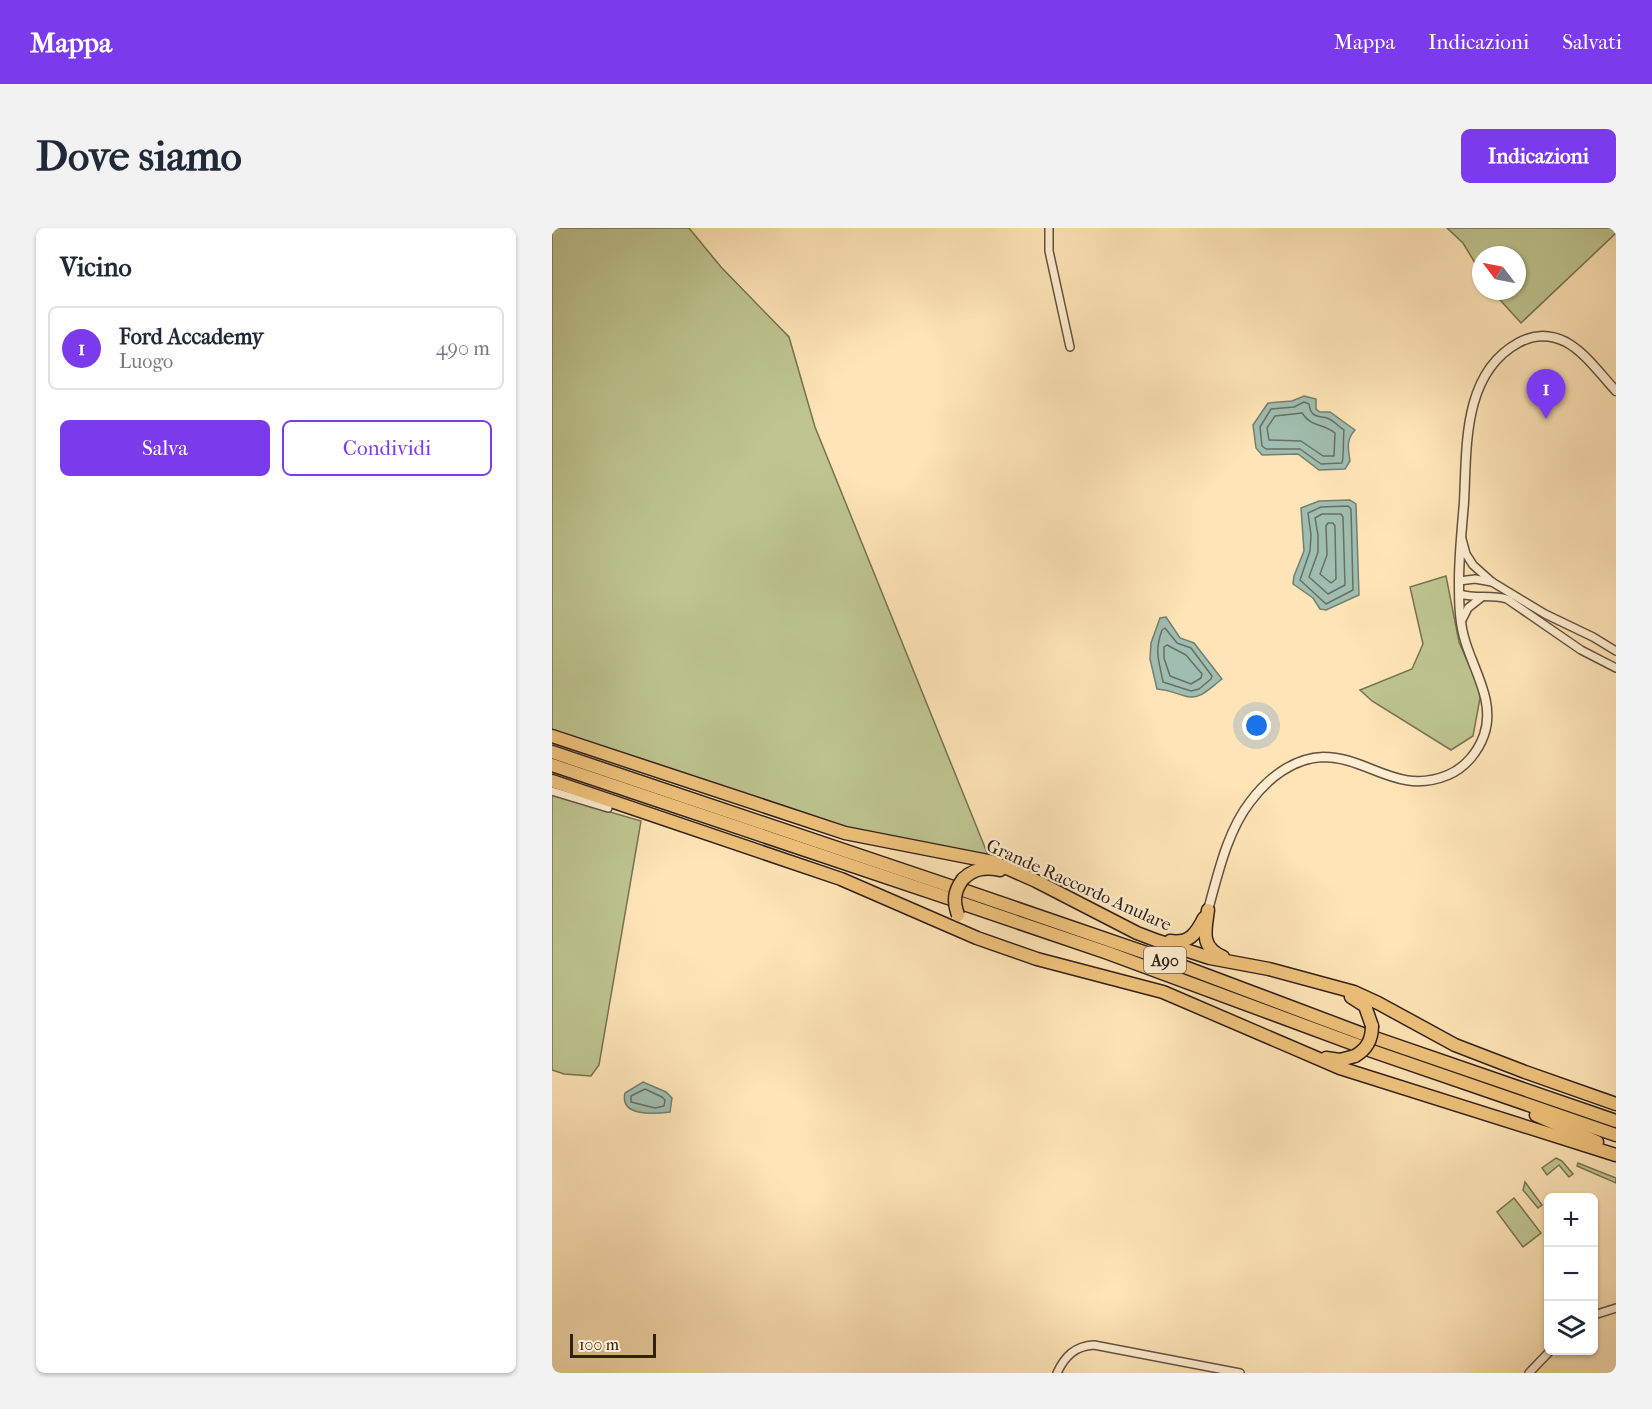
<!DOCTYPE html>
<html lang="it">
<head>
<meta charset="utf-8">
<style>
  :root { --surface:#fff; --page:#f2f2f3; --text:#1f2937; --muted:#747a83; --line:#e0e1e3; --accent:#7c3aed }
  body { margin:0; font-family:"IM FELL French Canon",serif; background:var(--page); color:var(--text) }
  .controls { position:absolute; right:18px; bottom:18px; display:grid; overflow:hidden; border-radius:9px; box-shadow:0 2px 4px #0004 }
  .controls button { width:54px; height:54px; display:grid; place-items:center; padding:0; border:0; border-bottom:2px solid var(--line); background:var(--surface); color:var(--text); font:30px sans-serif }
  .compass { position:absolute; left:920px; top:18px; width:54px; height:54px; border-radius:50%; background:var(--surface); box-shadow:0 2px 4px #0004; rotate:302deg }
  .scale { position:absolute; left:18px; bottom:15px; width:86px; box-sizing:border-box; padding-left:6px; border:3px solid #302018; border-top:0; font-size:16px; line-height:21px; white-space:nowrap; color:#302018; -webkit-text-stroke:4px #feedd0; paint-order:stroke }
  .you { position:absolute; left:705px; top:498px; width:21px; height:21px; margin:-15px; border:4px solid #fff; border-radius:50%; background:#1a73e8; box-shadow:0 0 0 9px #1a73e833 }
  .badge { display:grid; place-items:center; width:39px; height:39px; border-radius:50%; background:var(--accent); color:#fff; font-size:20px; font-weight:700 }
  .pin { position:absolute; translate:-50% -50px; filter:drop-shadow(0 2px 3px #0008) }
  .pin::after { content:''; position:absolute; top:32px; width:21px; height:18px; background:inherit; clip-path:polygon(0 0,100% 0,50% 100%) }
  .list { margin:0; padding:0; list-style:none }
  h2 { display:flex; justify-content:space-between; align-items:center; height:78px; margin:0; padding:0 24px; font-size:26px }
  h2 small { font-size:20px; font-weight:400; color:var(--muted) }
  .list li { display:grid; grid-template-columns:39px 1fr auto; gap:18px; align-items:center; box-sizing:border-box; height:84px; margin:0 12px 12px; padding:0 12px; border:2px solid var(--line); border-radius:9px }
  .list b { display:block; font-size:22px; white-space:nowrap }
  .list p { margin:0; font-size:20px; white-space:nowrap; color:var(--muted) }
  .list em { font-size:20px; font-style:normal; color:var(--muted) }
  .actions { display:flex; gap:12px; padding:18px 24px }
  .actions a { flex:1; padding:14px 0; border:2px solid var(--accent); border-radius:9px; text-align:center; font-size:21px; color:var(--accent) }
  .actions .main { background:var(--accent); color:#fff }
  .icon { flex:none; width:33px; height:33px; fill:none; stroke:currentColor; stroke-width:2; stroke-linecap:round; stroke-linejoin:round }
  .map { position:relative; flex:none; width:1064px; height:1145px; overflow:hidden; border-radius:9px }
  header { display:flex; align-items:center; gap:36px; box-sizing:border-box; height:84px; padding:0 30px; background:var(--accent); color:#fff }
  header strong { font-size:28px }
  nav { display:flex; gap:33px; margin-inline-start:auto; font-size:21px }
  .intro { display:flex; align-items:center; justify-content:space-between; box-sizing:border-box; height:144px; padding:0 36px }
  h1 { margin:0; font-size:42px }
  .button { padding:15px 27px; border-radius:9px; background:var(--accent); color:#fff; font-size:21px; font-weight:700 }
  main { display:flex; gap:36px; padding:0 36px }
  aside { flex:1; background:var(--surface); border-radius:9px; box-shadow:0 2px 4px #0004 }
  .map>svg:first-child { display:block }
  .green { fill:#bec590; stroke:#777254; stroke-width:1.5 }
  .water { fill:#a0beaf; stroke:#737f73; stroke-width:1.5 }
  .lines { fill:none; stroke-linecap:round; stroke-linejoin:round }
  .shore { stroke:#686f64; stroke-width:1.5 }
  .minor-casing { stroke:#645140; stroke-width:10 }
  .tertiary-casing { stroke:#645140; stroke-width:11 }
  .motorway-casing { stroke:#302018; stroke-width:15 }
  .minor { stroke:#feedd0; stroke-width:7 }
  .tertiary { stroke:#feedd0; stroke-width:8 }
  .motorway { stroke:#efc27b; stroke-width:12 }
  .motorway-bridge-casing { stroke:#302018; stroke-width:15; stroke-linecap:butt }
  .motorway-bridge { stroke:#efc27b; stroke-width:12 }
  .labels { text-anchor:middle; stroke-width:4.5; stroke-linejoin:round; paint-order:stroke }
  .shield { fill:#feedd0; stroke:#6e5e4f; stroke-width:1.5 }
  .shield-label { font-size:16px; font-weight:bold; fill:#302018 }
  .street-label { font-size:18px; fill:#302018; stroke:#feedd0 }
</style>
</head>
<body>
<header>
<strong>Mappa</strong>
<nav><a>Mappa</a><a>Indicazioni</a><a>Salvati</a></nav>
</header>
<div class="intro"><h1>Dove siamo</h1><a class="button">Indicazioni</a></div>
<main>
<aside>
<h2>Vicino<small></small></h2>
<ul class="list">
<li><span class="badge">1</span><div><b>Ford Accademy</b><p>Luogo</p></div><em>490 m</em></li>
</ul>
<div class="actions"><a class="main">Salva</a><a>Condividi</a></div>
</aside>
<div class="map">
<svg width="1064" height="1145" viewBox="0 0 1064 1145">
  <rect width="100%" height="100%" fill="#fee4b6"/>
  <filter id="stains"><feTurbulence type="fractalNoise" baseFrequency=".00333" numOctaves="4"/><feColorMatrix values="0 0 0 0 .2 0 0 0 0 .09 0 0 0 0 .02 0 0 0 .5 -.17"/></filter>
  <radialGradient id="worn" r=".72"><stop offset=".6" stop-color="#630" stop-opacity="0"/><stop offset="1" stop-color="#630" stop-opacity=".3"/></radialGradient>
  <g class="green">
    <path d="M0,0H137L169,39L237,109L263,199L436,627L293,600L0,503Z"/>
    <path d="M895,0H1064V5L969,95L940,63H965V27H929V45L911,15Z"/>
    <path d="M894,348L907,414L929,465L921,508L899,522L820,473L808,462L860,441L871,416L858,359Z"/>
    <path d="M0,567L89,593L47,837L39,848L12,846L0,842Z"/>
    <path d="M1004,930L1010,933L1021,946L1017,949L1007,937L995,947L990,940Z"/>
    <path d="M1026,935L1064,950V955L1025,938Z"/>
    <path d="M973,954L990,977L986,980L971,962Z"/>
    <path d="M962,970L989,1005L971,1019L945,984Z"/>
  </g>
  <g class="water">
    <path d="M752,168L764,171V181L768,184H778L803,202C794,212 796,220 798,233L793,241L767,242L746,226L710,227L704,220L701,197L716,175L740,173Z"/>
    <path d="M798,272L804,276L807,367L774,382L768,381L761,370L741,356L742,348L752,323L749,280L767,273Z"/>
    <path d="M614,389L628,410L642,415L670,451C659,459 648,473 633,468C621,465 619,462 605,461L598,431L599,415L608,390Z"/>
    <path d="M91,854L114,864L120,870L118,884C103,886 67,889 73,865Z"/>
  </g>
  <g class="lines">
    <g class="shore">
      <path d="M752,174L757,176C759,189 764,188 775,190C780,191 787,199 792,202C791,210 792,230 790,235L769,236L748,221H714L710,218L708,199L719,181L742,179Z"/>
      <path d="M750,185C760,200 771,195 783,205L782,228H771L749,213L717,212L715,200L723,188Z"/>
      <path d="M769,279L796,278L799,281L801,362L774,376L748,352L758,323L759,307L756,285Z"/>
      <path d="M770,286H789L791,289L793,357L776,366L757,349L766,324V307L763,290Z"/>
      <path d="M776,295H781L783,298L784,351L779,355L768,346L775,327L774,298Z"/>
      <path d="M613,400L625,415L639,420L660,448L659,451L647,461L639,463L611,454C607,432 602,424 610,402Z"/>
      <path d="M615,417L634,427L650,446L649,450L639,456L618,448L612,430V419Z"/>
      <path d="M93,861L110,869L113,872L112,878L103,880L79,874V868Z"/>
    </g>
    <g class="minor-casing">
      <g id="minor">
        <path d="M497,0V23L518,119"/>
        <path d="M910,311L914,326L921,337L940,354L993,386L1041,409L1064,423"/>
        <path d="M907,353L923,351L940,354"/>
        <path d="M908,366C924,371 939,366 955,371L1029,422L1064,440"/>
        <path d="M909,394L916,380L930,369"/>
        <path d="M0,563L56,580"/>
        <path d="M1042,1087L1064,1080"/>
        <path d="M505,1145C513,1128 523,1118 542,1117L688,1145"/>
        <path d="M977,1145L999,1122"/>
      </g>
    </g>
    <g class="tertiary-casing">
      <path id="tertiary" d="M656,682C666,646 675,604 698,574C715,551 741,530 771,529C817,529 845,568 896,547C913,540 926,524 932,507C944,473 920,440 912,409C907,391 907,371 907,353C907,327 910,300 912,274C915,220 910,146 966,115C982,106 998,106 1014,114C1034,125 1049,147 1064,163"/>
    </g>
    <g class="motorway-casing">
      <g id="motorway">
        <path d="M0,508L293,605L441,634L484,653L585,705L606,713L658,730L717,741L802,764L826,775L903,817L973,844L1064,876"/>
        <path d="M0,524L401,659"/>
        <path d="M0,537L399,671"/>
        <path d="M0,553L289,651L425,710L485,731L611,764L788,840L1064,927"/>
        <path d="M411,651C422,640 434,639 448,642"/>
        <path d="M408,661L606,729L816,808"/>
        <path d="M406,674L556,725L810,819"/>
        <path d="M656,682C653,703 648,719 671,729"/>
        <path d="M618,713C637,716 644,706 652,690"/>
        <path d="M799,769L813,778L820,798"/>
        <path d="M823,810L1064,893"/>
        <path d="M817,822L1064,907"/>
        <path d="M774,830L788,832L803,828"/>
        <path d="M984,887L1045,914"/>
      </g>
    </g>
    <use href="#minor" class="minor"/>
    <use href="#tertiary" class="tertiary"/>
    <use href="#motorway" class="motorway"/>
    <g class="motorway-bridge-casing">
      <g id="motorway-bridge">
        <path d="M406,687C401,673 402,663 411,651"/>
        <path d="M803,828C815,821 820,812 820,798"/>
      </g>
    </g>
    <use href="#motorway-bridge" class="motorway-bridge"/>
  </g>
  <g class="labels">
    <rect class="shield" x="592" y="719" width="42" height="26" rx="4.5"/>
    <g class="shield-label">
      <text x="613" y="738">A90</text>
    </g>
    <g class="street-label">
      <text transform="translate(527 657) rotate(24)" y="6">Grande Raccordo Anulare</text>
    </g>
  </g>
  <rect width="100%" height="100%" filter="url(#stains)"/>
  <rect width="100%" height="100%" fill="url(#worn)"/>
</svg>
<div class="controls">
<button>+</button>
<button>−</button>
<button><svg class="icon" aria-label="layers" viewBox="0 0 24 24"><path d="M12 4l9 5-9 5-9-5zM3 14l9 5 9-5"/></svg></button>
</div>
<svg class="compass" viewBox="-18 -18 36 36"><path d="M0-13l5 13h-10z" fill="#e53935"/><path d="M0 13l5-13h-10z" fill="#747a83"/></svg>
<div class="scale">100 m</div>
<div class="you"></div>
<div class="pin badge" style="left:994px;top:191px">1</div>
</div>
</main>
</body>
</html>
